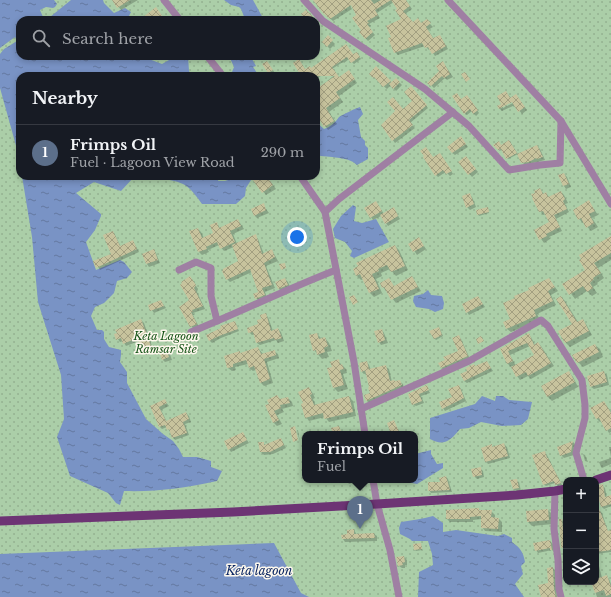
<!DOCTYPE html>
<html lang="en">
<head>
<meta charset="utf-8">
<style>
  :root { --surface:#171b24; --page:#242831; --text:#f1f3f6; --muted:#9ea1a6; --line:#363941; --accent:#db2777 }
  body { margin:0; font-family:"Libre Baskerville",serif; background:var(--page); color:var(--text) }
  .controls { position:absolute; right:12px; bottom:12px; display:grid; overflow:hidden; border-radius:8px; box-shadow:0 2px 6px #0003 }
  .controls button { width:36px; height:36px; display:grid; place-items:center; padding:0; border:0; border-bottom:1px solid var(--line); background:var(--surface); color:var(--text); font:20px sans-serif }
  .you { position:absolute; left:297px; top:237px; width:14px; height:14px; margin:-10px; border:3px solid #fff; border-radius:50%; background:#1a73e8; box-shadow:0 0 0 6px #1a73e833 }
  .badge { display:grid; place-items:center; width:26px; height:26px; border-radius:50%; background:var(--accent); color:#fff; font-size:13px; font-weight:700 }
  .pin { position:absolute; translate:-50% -33px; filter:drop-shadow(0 1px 2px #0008) }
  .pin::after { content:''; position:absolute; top:21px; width:14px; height:12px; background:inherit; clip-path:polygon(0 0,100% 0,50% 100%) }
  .popup { position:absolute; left:302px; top:431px; width:116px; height:52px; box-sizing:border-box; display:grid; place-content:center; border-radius:8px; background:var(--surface); filter:drop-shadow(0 1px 3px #0005); font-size:13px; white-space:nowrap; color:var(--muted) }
  .popup b { font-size:15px; color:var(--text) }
  .popup::after { content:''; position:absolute; left:50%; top:100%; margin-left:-8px; border:8px solid transparent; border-top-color:var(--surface) }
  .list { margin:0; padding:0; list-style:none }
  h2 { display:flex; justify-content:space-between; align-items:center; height:52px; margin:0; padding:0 16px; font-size:17px }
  h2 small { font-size:13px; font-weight:400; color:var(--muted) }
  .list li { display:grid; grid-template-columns:26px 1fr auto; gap:12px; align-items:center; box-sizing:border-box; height:56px; padding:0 16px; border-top:1px solid var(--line) }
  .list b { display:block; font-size:15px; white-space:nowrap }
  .list p { margin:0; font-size:13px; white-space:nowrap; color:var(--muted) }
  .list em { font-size:13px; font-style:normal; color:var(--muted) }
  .icon { flex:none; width:22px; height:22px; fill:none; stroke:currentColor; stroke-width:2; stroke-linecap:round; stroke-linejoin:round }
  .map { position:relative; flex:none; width:611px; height:597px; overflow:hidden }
  .search { position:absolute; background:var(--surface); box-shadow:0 2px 6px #0003; left:16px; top:16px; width:304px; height:44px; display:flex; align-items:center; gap:10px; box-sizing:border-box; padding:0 14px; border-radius:12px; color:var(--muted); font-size:15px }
  .panel { position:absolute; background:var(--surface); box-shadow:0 2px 6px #0003; left:16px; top:72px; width:304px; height:108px; border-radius:12px }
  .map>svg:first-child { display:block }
  .park { fill:url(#park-dots); fill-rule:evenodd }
  .water { fill:url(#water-ripples) }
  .shadow { fill:#0003; fill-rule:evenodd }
  .building { fill:url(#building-cross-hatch) }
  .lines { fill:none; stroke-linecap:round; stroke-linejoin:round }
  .minor { stroke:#9f7fa3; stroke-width:7 }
  .major { stroke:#6d3474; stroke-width:9 }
  .labels { text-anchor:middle; stroke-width:3; stroke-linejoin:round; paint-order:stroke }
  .park-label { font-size:11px; font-style:italic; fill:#125114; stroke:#fdf8ed }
  .water-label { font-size:12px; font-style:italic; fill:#0c2763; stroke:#fdf8ed }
</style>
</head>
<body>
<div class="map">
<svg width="611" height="597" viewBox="0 0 611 597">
  <defs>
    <pattern id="park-dots" width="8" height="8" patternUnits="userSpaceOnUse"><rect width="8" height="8" fill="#abcea8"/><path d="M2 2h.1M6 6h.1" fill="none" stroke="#94b190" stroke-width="1.8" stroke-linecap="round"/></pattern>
    <pattern id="water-ripples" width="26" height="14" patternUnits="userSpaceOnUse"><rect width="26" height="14" fill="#7993c5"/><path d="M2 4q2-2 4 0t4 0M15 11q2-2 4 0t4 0" fill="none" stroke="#6478a0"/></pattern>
    <pattern id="building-cross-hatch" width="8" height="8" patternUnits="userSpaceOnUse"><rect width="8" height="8" fill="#c7c39d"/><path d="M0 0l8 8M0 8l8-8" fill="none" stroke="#a29f80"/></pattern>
  </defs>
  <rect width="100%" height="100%" fill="#e8d5b2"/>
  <path class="park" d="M0,0H611V597H0ZM20,20H316V56H20ZM20,76H316V176H20ZM305,434H415V480H305ZM566,480H596V582H566Z"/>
  <g class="water">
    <path d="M0,0H54L57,4L55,7L53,8L46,7L40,10L43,17H50L71,0H103L104,3L114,13L125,8L131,12L127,20H20V56H141L162,64L176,56H188L189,71L192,76H20V160L0,88V54L4,49L17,41L15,37L0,48Z"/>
    <path d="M224,0H253L264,20H244L245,19L241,9L239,7L231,5Z"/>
    <path d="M229,56H253L252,59L256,66L253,67L259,76H237L232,72L234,67Z"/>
    <path d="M360,107L363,114L358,120L361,137L365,141V145L368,148V159L357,165C348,156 329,158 316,155V122L324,129C330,127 335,123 339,117C342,115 356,108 360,107Z"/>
    <path d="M22,176H220L218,181H225L236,177L240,179L251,180L246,188L245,196L236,204H202C197,197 190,187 183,184C168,177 148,179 133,178L121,191L94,182L76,193L101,214V216L95,230L86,242L96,270L120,260L124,262L132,272L127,278L117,281L114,293L104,303L95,307L91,316L97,330H102L104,332V339L109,347L121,350V355L120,362L127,372V383L146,419L163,434L173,441L179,449L183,457H197L211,461V467L222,471L217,481C185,488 157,492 124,491L120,505L116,503L108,493L70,476L57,437L64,419L61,375L38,302L32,237Z"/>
    <path d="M353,205L356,207L354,221L362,223L376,219L389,242L354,258L350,256L352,251L345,242L335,238L333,229L341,216Z"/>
    <path d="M428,290L431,295L442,296L444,303L443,309L435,312L429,309L416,307L413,301L414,296L423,294Z"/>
    <path d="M482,396L495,401L496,396H503L509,400L532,402L528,419L521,425L502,426L481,422L469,428L460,429C451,440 444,447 430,439V418L475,404Z"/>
    <path d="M431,450V454L437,464L443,463V468L417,484L407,482L406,480H415V454Z"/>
    <path d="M433,516L443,523V532L456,530L498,536L504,534L512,538V542C520,548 523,551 525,562L521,566L523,574L515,584L524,597H418L419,572L433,565L432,554L428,541H412L410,539L400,534L399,528L401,522C412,520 422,519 433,516Z"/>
    <path d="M274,543L301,593L309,597H0V554Z"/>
  </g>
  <g class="shadow">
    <path d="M113,0H138L121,10Z"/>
    <path d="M314,0H348L347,1L352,9L333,21L327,16Z"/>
    <path d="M366,0H406L412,9L405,14L413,23L422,24L429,23L433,27L428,30L434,39L440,36L448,49L435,56L430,49L429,50L425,46L398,55L395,52L393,37L403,19L394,2L377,13L380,18L369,24L371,26L368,27L375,35L368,41L360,32L362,30L358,15Z"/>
    <path d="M328,37L335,44L330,49L323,42Z"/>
    <path d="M345,45L355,59L359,56L361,59L354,64L349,59L344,63L343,62L316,79V76L297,75L300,73L301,63L306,70L311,69Z"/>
    <path d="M267,62L275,73L271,75L269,72Z"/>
    <path d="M445,65L453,77L447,80L445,78L434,88L429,83Z"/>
    <path d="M376,67L392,83L396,79L402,85L396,91L391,85L387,89L370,74Z"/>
    <path d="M336,74L340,78L352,75L357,83L339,96L343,102L329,112L337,124L328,130L316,112V90L328,82L327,81Z"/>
    <path d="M413,90L428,108L410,123L415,128L395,143L382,125L413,101Z"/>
    <path d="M506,92L511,98H518L527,110L522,114L515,105L502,111L499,108ZM517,99V101L503,108V106Z"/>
    <path d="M470,99L479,113L476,116L472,111L467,115L465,113L462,100Z"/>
    <path d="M461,138L468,147L455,155L452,153Z"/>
    <path d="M510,142L518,154L508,159L502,149L500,151L494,145L501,146Z"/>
    <path d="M537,146L540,149L545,160L525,165L522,162Z"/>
    <path d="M442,156L453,174L450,176L446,172L438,177L436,175L434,158Z"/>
    <path d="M468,160L478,172L472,177L460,162Z"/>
    <path d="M564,174L567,177L571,187L566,189L564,186L559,176Z"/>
    <path d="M251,176H261L264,180L270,181L276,189L266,195Z"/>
    <path d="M540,189L544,194L546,193L549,197L561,192L564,195L568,203L565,204L569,212L556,219L562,231L549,237L550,239L544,243L535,230L551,222L546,214L543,215L538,207Z"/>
    <path d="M469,194L472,197L476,207L470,210L467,207Z"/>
    <path d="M376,202L384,214L394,209L400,219L388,226L381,216L373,220L371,217Z"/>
    <path d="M589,202L598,215L592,218L598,227L591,231L584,223H583L579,219Z"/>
    <path d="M263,205L269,213L257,218L254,215Z"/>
    <path d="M488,209L489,213L479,216L478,214Z"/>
    <path d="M238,220L244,229L233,234L237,244L255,236L258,239L264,254L272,250L278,261L266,266L275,288L265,292L267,298L259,301L256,298L259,292L252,272L230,282L227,279L240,262L234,247L224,251L219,245L208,250L209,252L202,255L199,252L198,229L201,232L204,238L214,234L216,224L220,228Z"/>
    <path d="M113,232L115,235L121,247L133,241L139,252L100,270L95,262L112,254Z"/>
    <path d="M611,238V260L598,268L604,278L597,283L598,284L593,287L597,293L592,296L587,291L575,299L564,284L586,270Z"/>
    <path d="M419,239L426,249L417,255L410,244Z"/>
    <path d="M395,246L399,250L408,270L396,276L390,269L381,273L382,276L376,279L382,293L374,297L370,293L364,279L361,280L357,276L354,269Z"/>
    <path d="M154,250L156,253L160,263L149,267L147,264L143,254Z"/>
    <path d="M412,277L421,291L396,303L383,287L389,280L395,287Z"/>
    <path d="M285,279L288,282L290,287L281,291L278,288Z"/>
    <path d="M549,279L558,291L551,295L556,305L537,314L540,320L511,332L507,329L504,322L511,319L530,290Z"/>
    <path d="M192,280L198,289L197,292L205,309L193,313L194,315H193L199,327L194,329L191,326Z"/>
    <path d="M478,297L485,307L469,315L467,312Z"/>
    <path d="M561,297L565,301L578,322L582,320L586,324L592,335L570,347L566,343L559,332L573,325Z"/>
    <path d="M161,301L166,308L154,313L149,306Z"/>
    <path d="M265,314L268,317L273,331L278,329L281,332L284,341L278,343L276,340L260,345L257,343L255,334L252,335L249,332L260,325Z"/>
    <path d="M141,320L144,323L154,352L146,355L143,352L139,341L126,346L123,341L120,342L115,335Z"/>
    <path d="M235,322L239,331L221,338L212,343L210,341L207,335Z"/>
    <path d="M440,329L443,336L436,340L434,338Z"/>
    <path d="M382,330L384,333L388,343L381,345L379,342Z"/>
    <path d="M317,334L322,339L325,338L329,343L332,351L327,352L329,357L322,359L314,350Z"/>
    <path d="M528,334L531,337L535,345L538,343L541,346L554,366L531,379L528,376L520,380L517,376L512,366L511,367L508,364L501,350ZM530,346L535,355L516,366L510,355Z"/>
    <path d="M459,336L461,339L470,359L444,370L441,368L459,351Z"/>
    <path d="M595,345L600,349L603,357L583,367L578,362Z"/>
    <path d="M165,347L168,349L172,360L165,362L163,360Z"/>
    <path d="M258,348L263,354L274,351L278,354L279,358L267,362L273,383L264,386L260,382L256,370L253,371L249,368L248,364L235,367L236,370L232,371L228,368L225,357L240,353L241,354Z"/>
    <path d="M338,361L346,369L347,373L343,374L348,389L338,392L334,388L329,369L333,368Z"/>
    <path d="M367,362L369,365L371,370L385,366L389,369L392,382H395L399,381L403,384L404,389L370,404L367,401L365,395L371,393L367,373L364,374L361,371Z"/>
    <path d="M487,362L493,371L467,383L464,381L462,374Z"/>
    <path d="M568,372L573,377L578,387L552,401L548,397L542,387Z"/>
    <path d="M604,373L607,375L609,385L594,389L591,387Z"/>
    <path d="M458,386L461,389L466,401L445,411L443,408L453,398Z"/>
    <path d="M427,387L430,393L421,396L424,403L416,406L413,404L409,394Z"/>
    <path d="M309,388L312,392L315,398L313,399L316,406L349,397L353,401L356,416L329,422L325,417L309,421L306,417L304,403Z"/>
    <path d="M277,396L281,400L288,398L292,402L293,406L282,409L284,412L277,415L282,424L277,426L274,423L266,406L270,404Z"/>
    <path d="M164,400L169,406L161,410L167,422L186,413L189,416L191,422L185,424L189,435L175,440L167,427L162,429L160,427L151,407Z"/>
    <path d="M604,402L611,412V432L609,433L602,421L600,422L597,419L592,409Z"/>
    <path d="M297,430H298L300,443Z"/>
    <path d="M242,433L249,443L231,452L229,449Z"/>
    <path d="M281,439L286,448L273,454L264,455L261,452L263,443L266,445Z"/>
    <path d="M573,442L576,445L574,455L564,458L561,455L559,448Z"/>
    <path d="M504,444L507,447L510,458L488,464L486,461L491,445L493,447Z"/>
    <path d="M609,447H611V457Z"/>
    <path d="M545,452L547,455L562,485L558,486L555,483L546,486L543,484Z"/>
    <path d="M583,454L585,455L588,462L585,461Z"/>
    <path d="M611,458V464L602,468L601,467L599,462Z"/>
    <path d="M480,468L483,471L484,477L477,479L474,476Z"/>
    <path d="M446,477L448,479L452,492L431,493L429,490L441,483Z"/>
    <path d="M346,480H363L349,484Z"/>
    <path d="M516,480L519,482L521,491L517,492L514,489Z"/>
    <path d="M603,486L605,488L607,498L611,496V506L604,509L602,507L599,496H596V488Z"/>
    <path d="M479,509L480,511H491L495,515V518L499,519L502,522V532L485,531L482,527V519L473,520V522H450L447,519Z"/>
    <path d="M548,510L552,514L553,524L532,526L528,522Z"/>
    <path d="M599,510L602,513L608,531L611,530V552L596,554L602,578L607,577L609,579L611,584V597H597L592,582H596V511Z"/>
    <path d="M562,520L564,523L566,529V549H565L562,547Z"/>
    <path d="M354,530L357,535L374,534L377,536V541L345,542L343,539Z"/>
    <path d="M550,541L553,544L554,552L552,550L538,553L536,550Z"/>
    <path d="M421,544L422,550L416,551L415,550Z"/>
    <path d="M404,557L407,560V565H405V568H402L399,566Z"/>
    <path d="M553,568L555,571L557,597H542L549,584Z"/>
  </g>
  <g class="building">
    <path d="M112,0H130L117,8Z"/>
    <path d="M313,0H371L374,4L381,0H406L410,6L403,11L413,22L418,18L421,23L427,19L431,23L426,27L433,38L440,35L446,46L432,54L428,47L425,48L422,43L394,53L388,38L391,37L386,26L401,19L395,10L397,9L391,0L375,10L378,15L367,21L369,23L367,24L373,32L365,39L359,32L361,30L352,18L356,15L351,5L330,19L323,13Z"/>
    <path d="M156,7L165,20H146L143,17Z"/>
    <path d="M306,10L313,17L310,20H306L301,14Z"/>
    <path d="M328,35L333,40L327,47L322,42Z"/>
    <path d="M346,44L353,54L357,52L360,57L351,63L347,57L332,67L339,77L349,70L355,79L336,92L340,98L326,108L334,121L324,127L316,114V89L335,76H301L293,63L299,59L305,69L310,66L311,68Z"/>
    <path d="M267,61L273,70L268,73L262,64Z"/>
    <path d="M443,61L450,74L444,78L442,76L431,86L427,83L439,71L436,66Z"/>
    <path d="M376,66L391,81L383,87L374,77L373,78L369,74Z"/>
    <path d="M465,72L470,79L466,82L461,74Z"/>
    <path d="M396,78L400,82L393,89L389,84Z"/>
    <path d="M411,86L427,105L409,120L413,125L392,141L381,125L395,111L387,102L393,97L403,109L412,101L404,92Z"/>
    <path d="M506,91L510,98L516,94L525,107L518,112L512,102L499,109L497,106L501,104L497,96Z"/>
    <path d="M457,93L461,99L467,95L478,110L473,114L470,109L464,114L452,96Z"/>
    <path d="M461,136L466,144L452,153L447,147Z"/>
    <path d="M509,140L517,153L506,159L501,149L498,150L493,145L499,141L501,145Z"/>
    <path d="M537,145L543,157L537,159L536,158L529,162L521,163L517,154Z"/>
    <path d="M426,147L433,157L440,153L452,171L446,174L443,170L435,176L423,157L424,156L420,151Z"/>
    <path d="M466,156L476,169L468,175L458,162Z"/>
    <path d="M564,173L569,184L563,186L558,175Z"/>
    <path d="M250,176H261L263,179L267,177L273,185L262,193Z"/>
    <path d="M540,188L543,194L546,192L548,197L561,191L565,199L563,201L567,209L554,215L560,227L546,234L547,236L539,240L534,230L549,222L543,211L539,212L532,198H533L531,194L535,193L534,191Z"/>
    <path d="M470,193L474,204L466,208L462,196Z"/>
    <path d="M589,200L595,211L589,214L594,223L586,228L581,218L578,220L573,210Z"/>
    <path d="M376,201L382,211L370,218L364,208Z"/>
    <path d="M264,203L266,210L254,216L251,209Z"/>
    <path d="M394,207L398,216L385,224L380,215Z"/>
    <path d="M488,207L489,212L477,215L476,210Z"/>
    <path d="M238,219L241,226L230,231L235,242L220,249L217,242L206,247L207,249L198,252L189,231L198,228L202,238L213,233L210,225L217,222L219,228Z"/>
    <path d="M113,231L120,246L133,240L137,249L96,268L93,261L111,254L103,235Z"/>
    <path d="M256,234L262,254L272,249L275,257L264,263L272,285L262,288L265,295L255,299L253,294L258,292L250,269L226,280L222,271L223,270V269L238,261L232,245Z"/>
    <path d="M611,236V253L594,263L601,273L593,278L594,279L590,283L593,288L587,292L583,286L569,295L562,284L585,270L579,260L581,259L579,255Z"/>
    <path d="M419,237L424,246L413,252L408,244Z"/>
    <path d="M395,245L405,266L391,272L387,265L378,269L379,271L372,274L379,289L369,293L360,274L356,276L353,269L358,266L356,263Z"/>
    <path d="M154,249L158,260L146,264L142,254Z"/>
    <path d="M285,263L286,268L281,270L279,264Z"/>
    <path d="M190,276L196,285L194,288L203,306L192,310L193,312H191L197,324L190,327L179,307L189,300L180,285L182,283L181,282Z"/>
    <path d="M412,276L418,287L391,300L384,287L382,288L380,283L389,278L394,286Z"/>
    <path d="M285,278L288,285L278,289L275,282Z"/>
    <path d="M549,278L555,287L548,291L553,301L534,310L536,316L506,329L503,322L510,319L503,303L515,298L514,296L529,290L528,288Z"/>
    <path d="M354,295L358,302L353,305L349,297Z"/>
    <path d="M478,296L483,304L466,313L462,304Z"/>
    <path d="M561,296L577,322L583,319L589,331L565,343L558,331L572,324L556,299Z"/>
    <path d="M161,300L164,306L150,311L148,305Z"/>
    <path d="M266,313L271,331L278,328L282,338L275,340L274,338L256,343L253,332L248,333L247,328L258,324L257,320L261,319L260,315Z"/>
    <path d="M141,319L152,349L143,353L137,338L123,344L121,338L116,340L114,334L117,333L115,330Z"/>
    <path d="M235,321L238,329L219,336L209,341L206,335L221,328L220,326Z"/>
    <path d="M439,327L442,335L434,339L429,331Z"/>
    <path d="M382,329L385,340L378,343L374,331Z"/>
    <path d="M317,333L319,339L325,337L328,346L324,348L325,352L317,355L316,350L313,351L309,335Z"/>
    <path d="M529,333L534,345L538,342L551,363L528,376L526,372L516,377L511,367L534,355L527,343L508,351L513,361L507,364L500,349Z"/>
    <path d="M459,335L468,356L441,368L438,363L445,360L443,357L458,351L452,338Z"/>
    <path d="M481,336L484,341L478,344L476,339Z"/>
    <path d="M595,344L599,352L577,363L572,355Z"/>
    <path d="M165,345L169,357L162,360L158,348Z"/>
    <path d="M258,347L261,354L275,350L276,355L264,359L270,379L260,383L254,366L249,368L246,360L233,364V367L227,368L224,356L240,351V353Z"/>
    <path d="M339,359L340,365L342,364L344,369L340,370L344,385L333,388L327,368L332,367L330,362Z"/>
    <path d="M367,361L369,369L361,372L359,363Z"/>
    <path d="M487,361L491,368L464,381L460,374L467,371L466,368L474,364L475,366Z"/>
    <path d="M386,365L390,381L394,380L395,381L400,380L402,385L366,401L364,395L370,393L368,388L369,387L365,370Z"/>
    <path d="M569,371L575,382L547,397L541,386Z"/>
    <path d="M604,371L607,382L590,387L587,376Z"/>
    <path d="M427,385L429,390L419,394L422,401L412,405L408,394Z"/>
    <path d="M459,385L464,398L442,409L439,402L452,397L448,389Z"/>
    <path d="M309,387L312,394L310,395L314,405L349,396L353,412L324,419L323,413L305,418L301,404L303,403L298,392Z"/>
    <path d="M277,395L280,399L288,397L290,403L280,405L281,408L274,411L279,420L273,423L265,405L269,404L267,400Z"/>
    <path d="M165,399L167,403L159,407L166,421L186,412L189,419L183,422L187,433L172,438L169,429L167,430L165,425L159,427L150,406Z"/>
    <path d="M604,401L611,413V428L606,431L599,418L596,419L590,408Z"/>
    <path d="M394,420L400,434H391L387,423Z"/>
    <path d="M295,426L298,440L293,442L290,428Z"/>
    <path d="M339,426L342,434H333L331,428Z"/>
    <path d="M243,432L247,440L228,450L224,441Z"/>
    <path d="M281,438L284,445L270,452H260L258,442H264V445Z"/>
    <path d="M573,441L571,452L560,456L557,447Z"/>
    <path d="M504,443L508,456L485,462L481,448L492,444V447Z"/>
    <path d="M545,451L547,458H548L561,483L555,485L554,481L543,485L532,455Z"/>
    <path d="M481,467L482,475L473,477L471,469Z"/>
    <path d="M446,476L450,490L428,491V482H440L439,478Z"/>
    <path d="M517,479L519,488L513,489L510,480Z"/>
    <path d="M603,484L605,497L611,495V504L601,507L597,494H596V486Z"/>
    <path d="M596,501L608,531L611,530V550L605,551L596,552Z"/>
    <path d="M479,508V510H492L491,517L499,518L498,529L481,528V516L470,517V519H446V510Z"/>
    <path d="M548,509L549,520L527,522L526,511Z"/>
    <path d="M559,519H562L563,529L566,528V547L561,548Z"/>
    <path d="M354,529V534L374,533L375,538L342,539L341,535L347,534V530Z"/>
    <path d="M550,540L552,550H550V548L535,551L533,543Z"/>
    <path d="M421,543L422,549L414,550L413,544Z"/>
    <path d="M404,556L405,562L402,563L403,565L398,566L396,557Z"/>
    <path d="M553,567L554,589L556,597H541L538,585L548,583L547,568Z"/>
    <path d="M607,575L611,587V594L606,596L604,590L595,593L591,582H596V579Z"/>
  </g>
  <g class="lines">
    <g class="minor">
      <path d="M164,0L180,20"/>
      <path d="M304,0L323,21L425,89L469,126L509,170L540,165L560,163L561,121"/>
      <path d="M448,0L561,121L611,204"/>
      <path d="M207,56L223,76"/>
      <path d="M300,176L325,212"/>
      <path d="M179,270L196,262L211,268V296L217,321"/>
      <path d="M191,332C240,312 287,289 336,270"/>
      <path d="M361,409L469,361L541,320L548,326L582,380L585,405V418L576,453L584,480"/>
      <path d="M365,434L354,362L325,212L339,199L453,112"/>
      <path d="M373,480L377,504L390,550L399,597"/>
      <path d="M555,491L554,529L558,560L559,589L561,597"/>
    </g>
    <g class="major">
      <path d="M596,480L611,475"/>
      <path d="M0,521L233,512L377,504L517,495L555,491L566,489"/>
    </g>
  </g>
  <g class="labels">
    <g class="park-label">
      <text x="166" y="340">Keta Lagoon<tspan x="166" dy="13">Ramsar Site</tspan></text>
    </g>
    <g class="water-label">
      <text x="259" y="575">Keta lagoon</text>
    </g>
  </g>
</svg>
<div class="controls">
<button>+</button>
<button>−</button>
<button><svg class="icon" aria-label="layers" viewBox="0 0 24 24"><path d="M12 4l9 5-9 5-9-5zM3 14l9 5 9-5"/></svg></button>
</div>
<div class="you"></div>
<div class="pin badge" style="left:360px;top:529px;background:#5c6f8a">1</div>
<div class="popup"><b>Frimps Oil</b>Fuel</div>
<div class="search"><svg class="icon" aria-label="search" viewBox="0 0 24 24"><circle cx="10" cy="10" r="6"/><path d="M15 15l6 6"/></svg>Search here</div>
<section class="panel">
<h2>Nearby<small></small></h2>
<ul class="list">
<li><span class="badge" style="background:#5c6f8a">1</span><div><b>Frimps Oil</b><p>Fuel · Lagoon View Road</p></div><em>290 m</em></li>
</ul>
</section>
</div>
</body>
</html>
